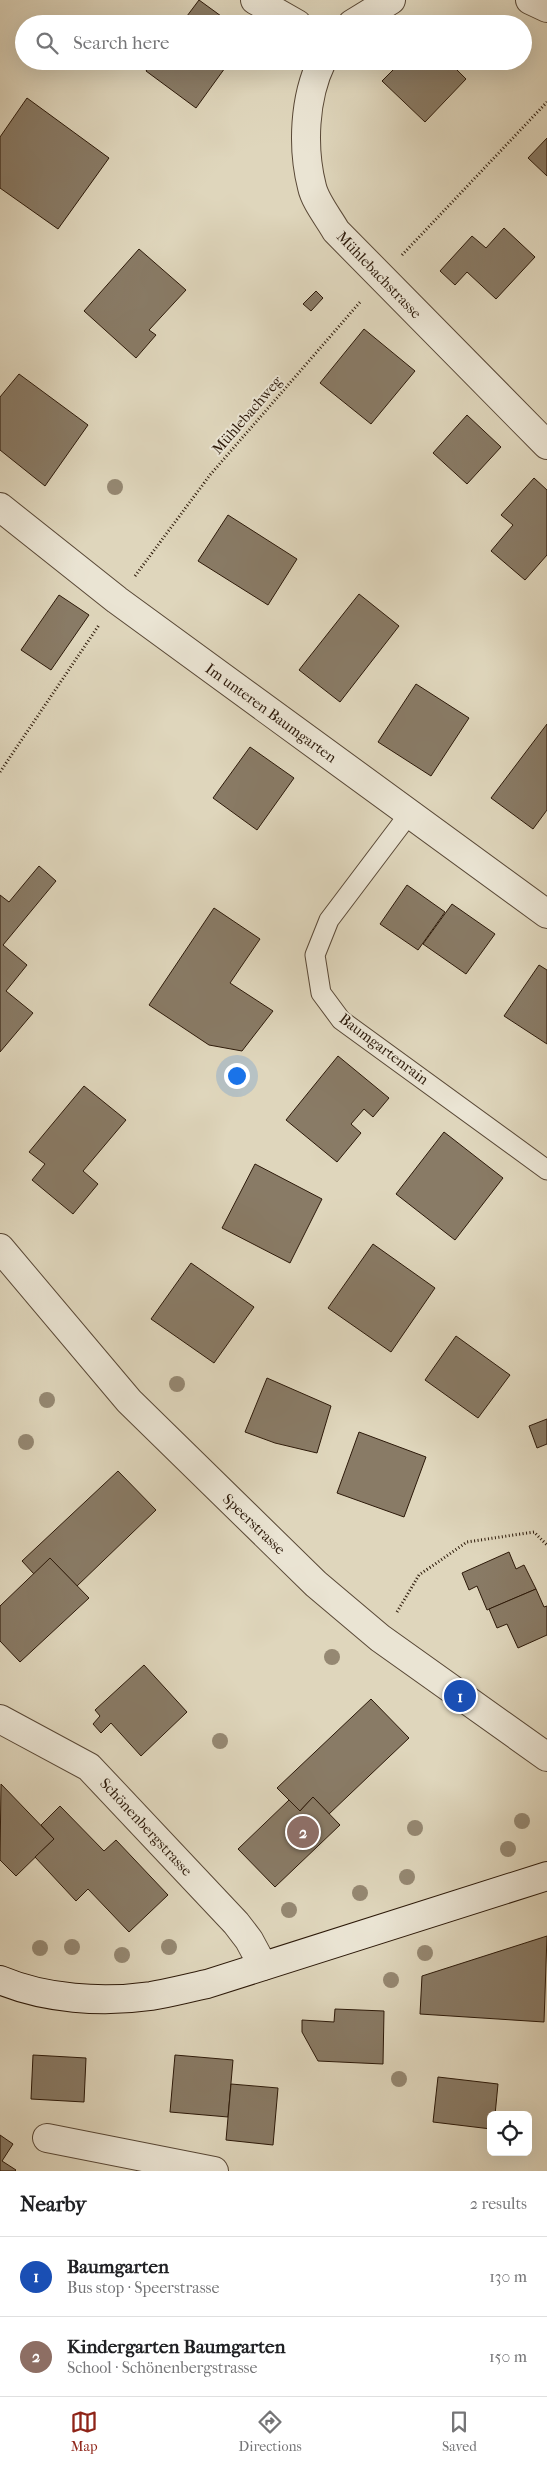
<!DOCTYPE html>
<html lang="en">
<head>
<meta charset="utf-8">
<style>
  :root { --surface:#fff; --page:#f6f6f6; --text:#202124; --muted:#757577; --line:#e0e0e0; --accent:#8f2418 }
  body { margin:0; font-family:"IM FELL French Canon",serif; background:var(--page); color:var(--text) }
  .controls { position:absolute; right:15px; bottom:15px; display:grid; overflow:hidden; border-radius:8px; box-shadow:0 5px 20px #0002 }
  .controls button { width:45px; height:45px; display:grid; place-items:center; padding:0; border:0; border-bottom:1px solid var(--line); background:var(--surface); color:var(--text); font:25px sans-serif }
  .you { position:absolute; left:236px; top:1075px; width:18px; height:18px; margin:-12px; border:4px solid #fff; border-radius:50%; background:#1a73e8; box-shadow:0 0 0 8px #1a73e833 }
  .badge { display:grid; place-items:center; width:32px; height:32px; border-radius:50%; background:var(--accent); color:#fff; font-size:16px; font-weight:700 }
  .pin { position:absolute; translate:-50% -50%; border:2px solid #fff; box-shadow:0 1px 5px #0006 }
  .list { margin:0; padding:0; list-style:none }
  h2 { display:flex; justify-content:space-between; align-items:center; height:65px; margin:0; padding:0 20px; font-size:21px }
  h2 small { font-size:16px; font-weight:400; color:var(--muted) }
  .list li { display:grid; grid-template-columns:32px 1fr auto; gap:15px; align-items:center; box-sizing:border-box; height:80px; padding:0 20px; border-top:1px solid var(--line) }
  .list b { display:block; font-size:19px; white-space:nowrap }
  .list p { margin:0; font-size:16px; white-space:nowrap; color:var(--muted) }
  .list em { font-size:16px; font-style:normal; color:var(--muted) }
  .icon { flex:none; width:28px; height:28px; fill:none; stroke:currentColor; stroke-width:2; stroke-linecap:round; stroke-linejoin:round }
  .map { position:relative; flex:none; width:547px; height:2171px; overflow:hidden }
  .search { position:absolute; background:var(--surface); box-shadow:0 5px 20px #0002; left:15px; right:15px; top:15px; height:55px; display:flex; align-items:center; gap:12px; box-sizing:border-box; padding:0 18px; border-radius:28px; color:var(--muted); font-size:19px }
  .sheet { height:225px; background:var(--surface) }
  nav { display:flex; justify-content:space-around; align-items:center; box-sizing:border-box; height:70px; border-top:1px solid var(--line); background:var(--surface); font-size:14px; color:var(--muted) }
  nav a { display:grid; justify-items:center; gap:2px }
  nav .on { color:var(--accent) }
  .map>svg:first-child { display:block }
  .building { fill:#897b66; stroke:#2c1909 }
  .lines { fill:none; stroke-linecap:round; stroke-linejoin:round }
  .lane-casing { stroke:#594836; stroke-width:21 }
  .street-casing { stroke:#594836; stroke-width:30 }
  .secondary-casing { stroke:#2c1909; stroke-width:30 }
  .path { stroke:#2c1909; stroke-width:3; stroke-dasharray:1 2.5; stroke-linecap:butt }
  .lane { stroke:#eae4d3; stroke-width:19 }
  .street { stroke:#eae4d3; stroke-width:28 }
  .secondary { stroke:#eae4d3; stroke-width:28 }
  .tree { fill:#958872 }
  .labels { text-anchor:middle; stroke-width:4; stroke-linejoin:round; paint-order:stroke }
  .street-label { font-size:15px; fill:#2c1909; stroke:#eae4d3 }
</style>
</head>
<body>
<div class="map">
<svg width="547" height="2171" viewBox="0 0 547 2171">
  <rect width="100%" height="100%" fill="#dfd6bc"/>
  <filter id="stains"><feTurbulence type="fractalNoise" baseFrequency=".004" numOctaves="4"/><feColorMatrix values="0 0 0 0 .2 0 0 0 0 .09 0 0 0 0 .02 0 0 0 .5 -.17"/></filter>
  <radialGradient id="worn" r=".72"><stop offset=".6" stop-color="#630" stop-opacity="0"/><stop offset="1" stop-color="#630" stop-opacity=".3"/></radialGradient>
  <g class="building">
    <path d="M199,0L232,24H181Z"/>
    <path d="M153,61H230L196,108L146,71Z"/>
    <path d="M402,61H448L466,79L425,122L382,81Z"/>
    <path d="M27,98L109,158L58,229L0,188V137Z"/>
    <path d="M547,138V176L528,158Z"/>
    <path d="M504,228L535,257L496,299L467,272L455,285L440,271L472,236L486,248Z"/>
    <path d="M139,249L186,290L149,330L156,335L136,358L84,311Z"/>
    <path d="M316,291L323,298L311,311L303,304Z"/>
    <path d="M364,329L415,371L371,424L320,383Z"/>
    <path d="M19,374L88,425L45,486L0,450V397Z"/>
    <path d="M467,415L501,447L467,484L433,453Z"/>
    <path d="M534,478L547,490V555L525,580L491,551L513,525L501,515Z"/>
    <path d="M228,515L297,559L268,605L198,561Z"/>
    <path d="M359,594L399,626L340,702L299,670Z"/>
    <path d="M59,595L89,615L51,670L21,650Z"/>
    <path d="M416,684L469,718L431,776L378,742Z"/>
    <path d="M547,724V810L533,829L491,798Z"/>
    <path d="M250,747L294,778L257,830L213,798Z"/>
    <path d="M39,866L56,881L3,945L27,965L6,991L33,1013L0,1052V895L9,902Z"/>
    <path d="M407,885L445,912L418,950L380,924Z"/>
    <path d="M452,904L495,934L466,974L423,944Z"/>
    <path d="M214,908L260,939L230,983L273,1011L242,1051L209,1045L149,1005Z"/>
    <path d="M539,965L547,970V1044L504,1016Z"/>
    <path d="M338,1056L389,1098L373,1117L364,1109L351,1124L361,1133L337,1162L286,1120Z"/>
    <path d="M84,1086L126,1120L83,1171L98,1184L73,1214L32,1180L45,1164L29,1152Z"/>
    <path d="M444,1132L503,1178L455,1240L396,1194Z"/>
    <path d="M255,1164L322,1199L290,1263L222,1228Z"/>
    <path d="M373,1244L435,1288L391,1352L328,1308Z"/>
    <path d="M191,1263L254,1307L214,1363L151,1319Z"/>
    <path d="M456,1336L510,1375L478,1418L425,1380Z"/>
    <path d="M267,1378L331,1406L317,1453L275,1443L245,1432Z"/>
    <path d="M547,1419V1444L537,1448L529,1426Z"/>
    <path d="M359,1432L426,1457L404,1517L337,1493Z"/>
    <path d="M118,1471L156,1510L77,1586L50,1558L34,1574L22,1561Z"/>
    <path d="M509,1552L516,1569L524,1565L536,1589L487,1610L477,1586L469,1590L462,1573Z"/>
    <path d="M50,1558L89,1598L20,1662L0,1641V1606Z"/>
    <path d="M536,1589L544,1607L547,1606V1635L518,1648L507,1624L497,1628L489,1609Z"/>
    <path d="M144,1665L187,1712L141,1756L111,1723L101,1733L93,1724L100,1716L95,1710Z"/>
    <path d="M371,1699L409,1738L329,1814L313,1797L300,1811L277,1788Z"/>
    <path d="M1,1784L54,1839L16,1876L0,1860Z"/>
    <path d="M313,1797L340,1825L275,1887L238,1849L289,1800L300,1811Z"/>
    <path d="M60,1806L104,1851L116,1840L168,1895L129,1932L88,1889L76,1901L35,1857L54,1839L41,1825Z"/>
    <path d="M547,1936L544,2022L420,2014L422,1976Z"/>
    <path d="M335,2009L384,2011L383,2064L318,2061L302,2032V2020L334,2022Z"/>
    <path d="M33,2055L86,2058L84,2102L31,2099Z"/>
    <path d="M175,2055L233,2060L228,2117L170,2112Z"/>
    <path d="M438,2077L498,2084L495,2115H491V2129L433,2122Z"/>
    <path d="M231,2084L278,2088L273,2145L226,2140Z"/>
    <path d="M0,2135L13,2144L2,2161L16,2170L15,2171H0Z"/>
  </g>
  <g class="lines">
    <g class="lane-casing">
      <path id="lane" d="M409,814L329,920L315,955L321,993L341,1020L547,1170"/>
    </g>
    <g class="street-casing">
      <g id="street">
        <path d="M255,0L297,24"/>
        <path d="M530,0L547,8"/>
        <path d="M352,24L391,0"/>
        <path d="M322,61C304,98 302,148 312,187C315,201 328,217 336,231L547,445"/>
        <path d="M0,507L117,600L547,914"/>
        <path d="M0,1248L129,1401L316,1584L380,1638L547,1757"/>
        <path d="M0,1719L89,1767L236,1923L249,1940L263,1966"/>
        <path d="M47,2138L214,2171"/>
      </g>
    </g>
    <g class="secondary-casing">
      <path id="secondary" d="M0,1980C45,1999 102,2003 151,1996C169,1993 188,1988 207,1984L547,1876"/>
    </g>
    <g class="path">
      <path d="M402,255L547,102"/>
      <path d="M135,576L210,475L361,301"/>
      <path d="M0,772L99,625"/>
      <path d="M397,1612L419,1575L467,1542L534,1532L547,1545"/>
    </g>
    <use href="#lane" class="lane"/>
    <use href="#street" class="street"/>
    <use href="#secondary" class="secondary"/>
  </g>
  <g class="tree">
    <circle cx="115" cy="487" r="8"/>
    <circle cx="177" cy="1384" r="8"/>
    <circle cx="47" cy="1400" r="8"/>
    <circle cx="26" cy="1442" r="8"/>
    <circle cx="332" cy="1657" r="8"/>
    <circle cx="220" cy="1741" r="8"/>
    <circle cx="522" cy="1821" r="8"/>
    <circle cx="415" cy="1828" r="8"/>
    <circle cx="508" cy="1849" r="8"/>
    <circle cx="407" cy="1877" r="8"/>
    <circle cx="360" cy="1893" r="8"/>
    <circle cx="289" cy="1910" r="8"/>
    <circle cx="72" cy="1947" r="8"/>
    <circle cx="169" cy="1947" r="8"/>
    <circle cx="40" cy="1948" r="8"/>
    <circle cx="425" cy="1953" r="8"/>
    <circle cx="122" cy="1955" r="8"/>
    <circle cx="391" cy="1980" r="8"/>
    <circle cx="399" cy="2079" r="8"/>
  </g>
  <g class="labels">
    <g class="street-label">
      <text transform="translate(379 275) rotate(46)" y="5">Mühlebachstrasse</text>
      <text transform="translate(247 415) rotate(-49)" y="5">Mühlebachweg</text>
      <text transform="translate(271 713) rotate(36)" y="5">Im unteren Baumgarten</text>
      <text transform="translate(384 1049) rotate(37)" y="5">Baumgartenrain</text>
      <text transform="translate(254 1524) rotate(44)" y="5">Speerstrasse</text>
      <text transform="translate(146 1827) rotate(47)" y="5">Schönenbergstrasse</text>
    </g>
  </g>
  <rect width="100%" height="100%" filter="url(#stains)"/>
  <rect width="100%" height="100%" fill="url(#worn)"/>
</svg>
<div class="controls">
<button><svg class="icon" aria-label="locate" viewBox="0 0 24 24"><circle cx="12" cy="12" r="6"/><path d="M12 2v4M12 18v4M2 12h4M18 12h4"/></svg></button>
</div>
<div class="you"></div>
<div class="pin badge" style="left:460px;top:1696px;background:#1a4fb4">1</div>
<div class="pin badge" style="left:303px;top:1832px;background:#8d6e63">2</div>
<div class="search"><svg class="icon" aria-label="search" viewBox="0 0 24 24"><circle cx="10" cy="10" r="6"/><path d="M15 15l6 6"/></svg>Search here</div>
</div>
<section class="sheet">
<h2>Nearby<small>2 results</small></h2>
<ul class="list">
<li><span class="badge" style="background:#1a4fb4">1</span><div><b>Baumgarten</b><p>Bus stop · Speerstrasse</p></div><em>130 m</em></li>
<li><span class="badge" style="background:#8d6e63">2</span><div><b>Kindergarten Baumgarten</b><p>School · Schönenbergstrasse</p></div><em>150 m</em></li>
</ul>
</section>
<nav>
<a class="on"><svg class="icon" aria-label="map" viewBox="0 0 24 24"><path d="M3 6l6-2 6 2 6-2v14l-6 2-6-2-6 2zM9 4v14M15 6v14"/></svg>Map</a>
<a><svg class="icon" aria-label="directions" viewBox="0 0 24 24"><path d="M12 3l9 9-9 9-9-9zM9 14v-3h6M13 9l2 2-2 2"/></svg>Directions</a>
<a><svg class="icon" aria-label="saved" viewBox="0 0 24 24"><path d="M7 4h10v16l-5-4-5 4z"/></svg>Saved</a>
</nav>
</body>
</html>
